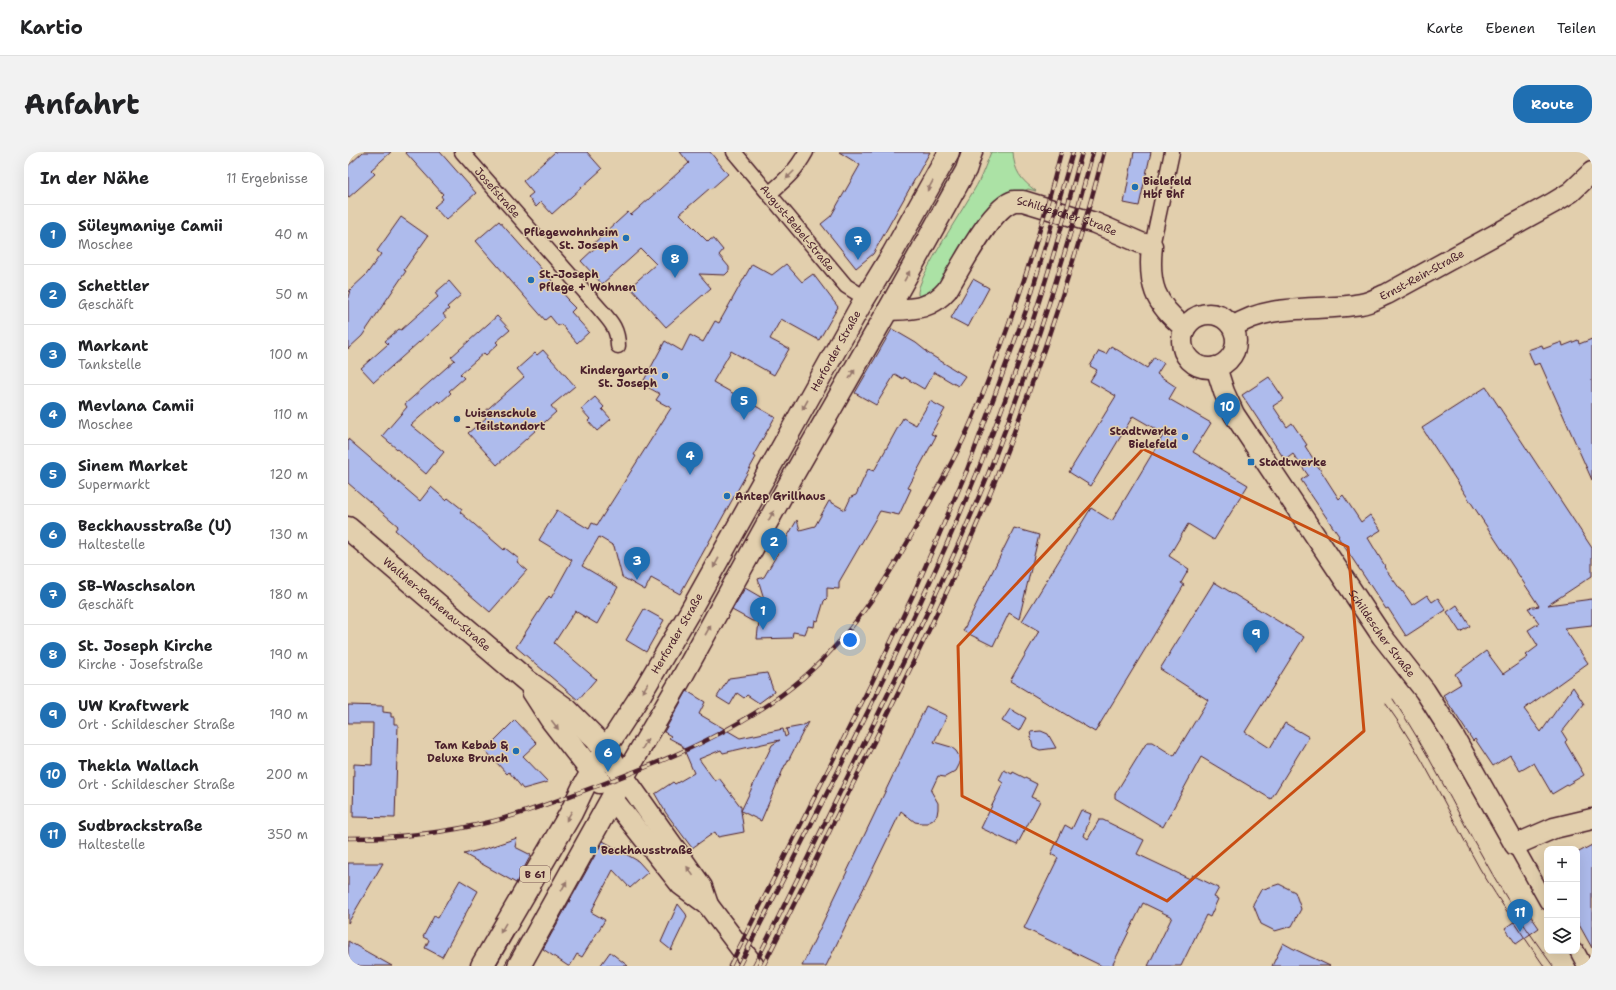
<!DOCTYPE html>
<html lang="de">
<head>
<meta charset="utf-8">
<style>
  :root { --surface:#fff; --page:#f2f2f2; --text:#202124; --muted:#757577; --line:#e0e0e0; --accent:#1f6fb2 }
  body { margin:0; font-family:"Shantell Sans",sans-serif; background:var(--page); color:var(--text) }
  .controls { position:absolute; right:12px; bottom:12px; display:grid; overflow:hidden; border-radius:8px; box-shadow:0 4px 16px #0002 }
  .controls button { width:36px; height:36px; display:grid; place-items:center; padding:0; border:0; border-bottom:1px solid var(--line); background:var(--surface); color:var(--text); font:20px sans-serif }
  .you { position:absolute; left:502px; top:488px; width:14px; height:14px; margin:-10px; border:3px solid #fff; border-radius:50%; background:#1a73e8; box-shadow:0 0 0 6px #1a73e833 }
  .badge { display:grid; place-items:center; width:26px; height:26px; border-radius:50%; background:var(--accent); color:#fff; font-size:13px; font-weight:700 }
  .pin { position:absolute; translate:-50% -33px; filter:drop-shadow(0 1px 2px #0008) }
  .pin::after { content:''; position:absolute; top:21px; width:14px; height:12px; background:inherit; clip-path:polygon(0 0,100% 0,50% 100%) }
  .list { margin:0; padding:0; list-style:none }
  h2 { display:flex; justify-content:space-between; align-items:center; height:52px; margin:0; padding:0 16px; font-size:17px }
  h2 small { font-size:13px; font-weight:400; color:var(--muted) }
  .list li { display:grid; grid-template-columns:26px 1fr auto; gap:12px; align-items:center; box-sizing:border-box; height:60px; padding:0 16px; border-top:1px solid var(--line) }
  .list b { display:block; font-size:15px; white-space:nowrap }
  .list p { margin:0; font-size:13px; white-space:nowrap; color:var(--muted) }
  .list em { font-size:13px; font-style:normal; color:var(--muted) }
  .icon { flex:none; width:22px; height:22px; fill:none; stroke:currentColor; stroke-width:2; stroke-linecap:round; stroke-linejoin:round }
  .map { position:relative; flex:none; width:1244px; height:814px; overflow:hidden; border-radius:16px }
  header { display:flex; align-items:center; gap:24px; box-sizing:border-box; height:56px; padding:0 20px; background:var(--surface); border-bottom:1px solid var(--line) }
  header strong { font-size:19px }
  nav { display:flex; gap:22px; margin-inline-start:auto; font-size:14px }
  .intro { display:flex; align-items:center; justify-content:space-between; box-sizing:border-box; height:96px; padding:0 24px }
  h1 { margin:0; font-size:28px }
  .button { padding:10px 18px; border-radius:16px; background:var(--accent); color:#fff; font-size:14px; font-weight:700 }
  main { display:flex; gap:24px; padding:0 24px }
  aside { flex:1; background:var(--surface); border-radius:16px; box-shadow:0 4px 16px #0002 }
  .map>svg:first-child { display:block }
  .green { fill:#abe2a5; stroke:#7a8068 }
  .building { fill:#aebbec; stroke:#4a1f2b; fill-rule:evenodd }
  .lines { fill:none; stroke-linecap:round; stroke-linejoin:round }
  .street-casing { stroke:#4a1f2b; stroke-width:17 }
  .secondary-casing { stroke:#4a1f2b; stroke-width:23 }
  .primary-casing { stroke:#4a1f2b; stroke-width:25 }
  .street { stroke:#e2cfad; stroke-width:14 }
  .secondary { stroke:#e2cfad; stroke-width:20 }
  .primary { stroke:#e2cfad; stroke-width:22 }
  .tram { stroke:#4a1f2b; stroke-width:1 }
  .rail-casing { stroke:#4a1f2b; stroke-width:4.5 }
  .rail { stroke:#e2cfad; stroke-width:3; stroke-dasharray:9; stroke-linecap:butt }
  .oneway { fill:#96776c }
  .marked { fill:none; stroke:#c84d12; stroke-width:3; stroke-linejoin:round }
  .poi-dot { fill:#1f6fb2; stroke:#e2cfad; stroke-width:1.5 }
  .labels { text-anchor:middle; stroke-width:3; stroke-linejoin:round; paint-order:stroke }
  .shield { fill:#e2cfad; stroke:#785452; stroke-width:1 }
  .shield-label { font-size:10px; font-weight:bold; fill:#4a1f2b }
  .poi-label { font-size:11px; font-weight:bold; fill:#4a1f2b; stroke:#e2cfad; text-anchor:start }
  .street-label { font-size:11px; fill:#4a1f2b; stroke:#e2cfad }
</style>
</head>
<body>
<header>
<strong>Kartio</strong>
<nav><a>Karte</a><a>Ebenen</a><a>Teilen</a></nav>
</header>
<div class="intro"><h1>Anfahrt</h1><a class="button">Route</a></div>
<main>
<aside>
<h2>In der Nähe<small>11 Ergebnisse</small></h2>
<ul class="list">
<li><span class="badge">1</span><div><b>Süleymaniye Camii</b><p>Moschee</p></div><em>40 m</em></li>
<li><span class="badge">2</span><div><b>Schettler</b><p>Geschäft</p></div><em>50 m</em></li>
<li><span class="badge">3</span><div><b>Markant</b><p>Tankstelle</p></div><em>100 m</em></li>
<li><span class="badge">4</span><div><b>Mevlana Camii</b><p>Moschee</p></div><em>110 m</em></li>
<li><span class="badge">5</span><div><b>Sinem Market</b><p>Supermarkt</p></div><em>120 m</em></li>
<li><span class="badge">6</span><div><b>Beckhausstraße (U)</b><p>Haltestelle</p></div><em>130 m</em></li>
<li><span class="badge">7</span><div><b>SB-Waschsalon</b><p>Geschäft</p></div><em>180 m</em></li>
<li><span class="badge">8</span><div><b>St. Joseph Kirche</b><p>Kirche · Josefstraße</p></div><em>190 m</em></li>
<li><span class="badge">9</span><div><b>UW Kraftwerk</b><p>Ort · Schildescher Straße</p></div><em>190 m</em></li>
<li><span class="badge">10</span><div><b>Thekla Wallach</b><p>Ort · Schildescher Straße</p></div><em>200 m</em></li>
<li><span class="badge">11</span><div><b>Sudbrackstraße</b><p>Haltestelle</p></div><em>350 m</em></li>
</ul>
</aside>
<div class="map">
<svg width="1244" height="814" viewBox="0 0 1244 814">
  <rect width="100%" height="100%" fill="#e2cfad"/>
  <filter id="ink" filterUnits="userSpaceOnUse"><feTurbulence type="fractalNoise" baseFrequency=".025" numOctaves="2"/><feDisplacementMap in="SourceGraphic" scale="8" xChannelSelector="R" yChannelSelector="G"/><feConvolveMatrix kernelMatrix="1 2 1 2 8 2 1 2 1" color-interpolation-filters="sRGB"/></filter>
  <g filter="url(#ink)">
    <path class="green" d="M643,0H665C666,19 673,28 688,39L680,37L668,43L589,139L574,145L570,143C567,128 621,49 631,29C635,20 639,10 643,0Z"/>
    <g class="building">
      <path d="M15,0H43L23,18L27,22L0,46V14Z"/>
      <path d="M57,0H92L128,41L98,68L86,55L95,47L93,44L95,42Z"/>
      <path d="M207,0H239L254,17L204,62L193,50L188,55L180,45L185,41L175,29Z"/>
      <path d="M332,0H362L380,22L363,37L362,36L332,62L360,90L363,87H366L375,98L371,103L381,115V119L377,123L351,122L363,136L318,175L282,135L308,112L293,97L254,132L233,109L248,95L245,92L280,60L283,63L341,11Z"/>
      <path d="M491,0H582L525,102L508,116L473,72L483,64L512,13Z"/>
      <path d="M786,0H803L791,54L776,51Z"/>
      <path d="M53,65L80,84L56,118L58,119L14,184L0,197V145L2,138L18,123L33,102L29,99Z"/>
      <path d="M151,69L220,147L219,148L227,156L223,160L241,180L229,191L213,172L210,174L202,164L197,168L128,89Z"/>
      <path d="M404,112L424,123L438,112L454,130L465,122L490,155L471,188L433,167L422,187L441,197L426,223L383,199L365,230L427,265L405,304L408,305L332,442L303,426L297,438L274,425L266,394L251,385L234,414L270,435L249,472L227,459L206,491L248,527L230,548L168,495L201,444L203,446L224,408L191,388L209,358L241,377L244,371L249,373L323,256L308,248L312,242L294,232L317,189L334,199L342,183L355,190L367,169L371,171Z"/>
      <path d="M625,127L641,136L620,175L603,166Z"/>
      <path d="M101,129L113,143L99,155L101,157L95,162L98,166L26,230L13,216L40,192L37,189L51,177L53,178L90,145L87,141Z"/>
      <path d="M149,164L162,178L148,190L150,192L138,203L136,201L112,222L116,226L101,239L103,241L92,251L90,249L63,273L96,300L78,322L34,284L59,255L57,252L107,208L103,205Z"/>
      <path d="M544,177L568,191L578,199V200L617,224L610,234L586,220L576,237L556,225L555,227L547,222L528,253L507,241Z"/>
      <path d="M1244,187V328L1192,211L1186,213L1180,198L1194,193L1195,197L1214,190L1215,194L1230,188L1231,192Z"/>
      <path d="M763,194L799,216L806,205L816,211L809,222L828,235L821,247L863,271L845,300L900,333L866,388L840,372L821,404L841,417L833,431L836,433L747,580L662,529L691,479L674,469L743,356L764,369L816,282L785,264L743,334L721,320L768,244L742,229L749,218L742,214L751,199L758,202Z"/>
      <path d="M195,198L227,234L203,254L208,260L149,313L120,281L138,266L134,262L176,225L169,217L187,201L189,203Z"/>
      <path d="M921,225L936,247L925,254L939,275L944,271L959,293L957,294L991,347L995,343L1013,370L1022,363L1033,378L1020,386L1037,414L1036,415L1052,437H1053L1064,453L1079,443L1084,450L1090,446L1098,458L1058,484L1040,456L1038,457L990,385L991,384L953,328L960,323L945,302L937,308L894,243Z"/>
      <path d="M1138,235L1244,396V424L1200,453L1244,447V473L1216,476L1240,511L1176,557L1193,580L1225,535L1236,552L1214,580L1219,588L1217,590L1236,623L1204,642L1186,611L1172,619L1162,603L1145,614L1127,587L1125,589L1095,543L1113,532L1107,522L1138,499L1155,522L1180,505L1178,503L1190,494L1180,478L1191,471L1180,456L1191,454L1074,276Z"/>
      <path d="M247,245L256,255L254,257L263,267L249,279L240,269L242,267L233,257Z"/>
      <path d="M582,249L597,257L583,282L588,284L560,336L563,337L551,363L532,359L491,430V437L479,436V446L476,449L470,469L467,468L466,475L460,474L457,482L445,480L444,486L409,487L411,469H404L384,458L397,436L416,447L410,427L416,425L449,368L452,378L467,374L481,349L497,358L503,345L508,343L520,317L526,319L555,266L568,273Z"/>
      <path d="M0,287L72,349L83,335L98,348L100,346L114,357L112,360L156,398L157,396L171,407L169,410L179,418L142,460L47,378L50,374L0,331Z"/>
      <path d="M666,376L691,383L671,467L661,461L645,494L615,479Z"/>
      <path d="M866,430L956,485L897,580L922,596L937,571L961,585L923,647L853,605L815,675L767,646V642L799,590H804L826,604L860,548L812,517Z"/>
      <path d="M1109,453L1122,474L1112,480L1099,460Z"/>
      <path d="M296,457L316,468L298,500L278,488Z"/>
      <path d="M419,521L426,540L411,551L399,543L396,546L389,541L382,553L369,545L381,526Z"/>
      <path d="M339,539L357,550L351,562L392,586L435,577L437,585L440,583L438,577L454,574L460,570L438,613H437L413,669L393,659L396,680L370,685L367,680L344,696L318,661L307,642L325,630L327,632L346,621L334,593L321,586L323,584L316,580ZM432,588L424,593L393,659V655L371,626L367,629L351,607L373,598L375,601Z"/>
      <path d="M0,553L35,554V560L43,561V565H46V572H50L47,666L5,665L6,612L24,613L25,571H0Z"/>
      <path d="M578,554L599,564L586,590L603,595L608,599L611,604L612,611L608,619L597,625L590,624L583,639L590,651V657L589,663L585,668L579,671H573L567,670L553,659L478,814H454Z"/>
      <path d="M662,557L678,566L671,579L654,569Z"/>
      <path d="M167,568L189,591L175,604L200,630L175,637L161,620L159,622L137,598Z"/>
      <path d="M693,579L700,582L708,596L692,598L685,595L682,580Z"/>
      <path d="M656,618L664,622L665,620L689,632L683,645L692,649L669,693L633,676L655,631L651,628Z"/>
      <path d="M733,658L743,662L736,684L740,687L751,668H755L796,688L789,702L842,727L844,723L871,736L866,745L870,747L862,765L858,763L833,814H800L824,765L795,751L764,814H754L676,776L710,706L703,702L717,673L724,677Z"/>
      <path d="M169,686L167,695L183,703L168,731L116,702L139,696Z"/>
      <path d="M255,689L290,709L300,720L282,736L265,718L243,760L257,768L234,805L229,802L222,814H220L195,797Z"/>
      <path d="M1244,693V796L1229,769V701Z"/>
      <path d="M0,711H35L0,771Z"/>
      <path d="M112,728L130,739L94,805L77,796L81,788L75,785L86,764L90,766Z"/>
      <path d="M931,732L947,740L953,757L944,774L927,779L913,772L905,752L913,738Z"/>
      <path d="M330,752L338,762L339,765L323,798L313,790Z"/>
      <path d="M1180,760L1191,776L1168,792L1157,776Z"/>
      <path d="M0,789L12,796L44,814H0Z"/>
      <path d="M935,791L944,796L982,814H924Z"/>
      <path d="M262,800L280,814H252Z"/>
    </g>
    <g class="lines">
      <g class="street-casing">
        <g id="street">
          <path id="s1" d="M114,0L251,156C262,169 270,176 270,194"/>
          <path id="s2" d="M386,0L498,134L517,146"/>
          <path d="M421,42C438,27 447,20 458,0"/>
          <path d="M804,94L824,0"/>
          <path d="M1167,693L1199,750"/>
          <path d="M1229,799L1237,814"/>
        </g>
      </g>
      <g class="secondary-casing">
        <g id="secondary">
          <path id="s3" d="M540,158C565,157 582,158 599,138C612,117 643,55 666,49C668,49 672,49 675,49L747,71L793,91L804,94C800,131 806,152 837,176"/>
          <circle cx="861" cy="189" r="27"/>
          <path id="s4" d="M885,175C922,150 971,160 1013,152C1022,151 1031,145 1039,142L1205,51L1223,40L1244,20"/>
          <path id="s5" d="M868,215L876,240L886,262L1034,484L1077,539L1105,583L1167,693L1206,676L1244,667"/>
          <path id="s6" d="M257,598L294,541L341,461L513,153L544,102L601,0"/>
          <path d="M264,646L333,733L360,753L406,814"/>
          <path d="M360,753L354,735L276,625L332,529L445,324L540,158L618,18L624,0"/>
        </g>
      </g>
      <g class="primary-casing">
        <g id="primary">
          <path id="s7" d="M0,376L179,529L219,558L249,588L276,625L171,814"/>
          <path d="M185,539L203,567L252,630"/>
          <path d="M134,814L223,661L236,634L257,598"/>
        </g>
      </g>
      <use href="#street" class="street"/>
      <use href="#secondary" class="secondary"/>
      <use href="#primary" class="primary"/>
      <g class="tram">
        <path d="M1045,547C1080,599 1106,655 1137,709C1157,745 1180,780 1205,814"/>
        <path d="M1038,552C1076,604 1101,662 1132,717C1152,750 1174,782 1196,814"/>
        <path d="M147,814L165,783"/>
        <path d="M156,814L171,787"/>
      </g>
      <g class="rail-casing">
        <g id="rail">
          <path d="M0,686C49,686 98,681 146,669C181,660 215,646 249,634C322,607 395,577 455,526C509,479 545,418 579,355C591,333 604,311 615,288C633,250 647,211 661,172C681,115 699,58 713,0"/>
          <path d="M382,814L523,532L565,443L619,318L680,153L725,0"/>
          <path d="M391,814C473,651 560,490 629,321C671,217 706,109 734,0"/>
          <path d="M406,814C445,736 484,657 522,579C563,495 604,411 639,325C681,219 716,110 745,0"/>
          <path d="M415,814C438,769 460,724 482,678C539,563 599,448 647,329C690,221 727,112 756,0"/>
        </g>
      </g>
      <use href="#rail" class="rail"/>
    </g>
    <defs><path id="oneway-solid" d="M-6-.8H1V-3.2L6.5 0L1 3.2V.8H-6Z"/></defs>
    <g class="oneway">
      <use href="#oneway-solid" transform="translate(442 23) rotate(135)"/>
      <use href="#oneway-solid" transform="translate(582 34) rotate(119)"/>
      <use href="#oneway-solid" transform="translate(559 124) rotate(-61)"/>
      <use href="#oneway-solid" transform="translate(504 222) rotate(-60)"/>
      <use href="#oneway-solid" transform="translate(457 253) rotate(119)"/>
      <use href="#oneway-solid" transform="translate(423 364) rotate(-61)"/>
      <use href="#oneway-solid" transform="translate(368 411) rotate(119)"/>
      <use href="#oneway-solid" transform="translate(360 478) rotate(-61)"/>
      <use href="#oneway-solid" transform="translate(297 536) rotate(121)"/>
      <use href="#oneway-solid" transform="translate(207 573) rotate(53)"/>
      <use href="#oneway-solid" transform="translate(297 592) rotate(-60)"/>
      <use href="#oneway-solid" transform="translate(221 664) rotate(120)"/>
      <use href="#oneway-solid" transform="translate(342 719) rotate(-125)"/>
      <use href="#oneway-solid" transform="translate(216 734) rotate(-61)"/>
      <use href="#oneway-solid" transform="translate(155 776) rotate(120)"/>
    </g>
  </g>
  <path class="marked" d="M795,297L1000,395L1016,579L819,749L614,644L610,494Z"/>
  <g class="poi-dot">
    <circle cx="787" cy="35" r="4"/>
    <circle cx="278" cy="86" r="4"/>
    <circle cx="183" cy="128" r="4"/>
    <circle cx="317" cy="224" r="4"/>
    <circle cx="109" cy="267" r="4"/>
    <circle cx="837" cy="285" r="4"/>
    <rect x="899" y="306" width="8" height="8" rx="2"/>
    <circle cx="379" cy="344" r="4"/>
    <circle cx="168" cy="599" r="4"/>
    <rect x="241" y="694" width="8" height="8" rx="2"/>
  </g>
  <g class="labels">
    <rect class="shield" x="172" y="714" width="30" height="16" rx="3"/>
    <g class="shield-label">
      <text x="187" y="726">B 61</text>
    </g>
    <g class="poi-label">
      <text x="795" y="33">Bielefeld<tspan x="795" dy="13">Hbf Bhf</tspan></text>
      <text x="270" y="84" text-anchor="end">Pflegewohnheim<tspan x="270" dy="13">St. Joseph</tspan></text>
      <text x="191" y="126">St.-Joseph<tspan x="191" dy="13">Pflege + Wohnen</tspan></text>
      <text x="309" y="222" text-anchor="end">Kindergarten<tspan x="309" dy="13">St. Joseph</tspan></text>
      <text x="117" y="265">Luisenschule<tspan x="117" dy="13">- Teilstandort</tspan></text>
      <text x="829" y="283" text-anchor="end">Stadtwerke<tspan x="829" dy="13">Bielefeld</tspan></text>
      <text x="911" y="314">Stadtwerke</text>
      <text x="387" y="348">Antep Grillhaus</text>
      <text x="160" y="597" text-anchor="end">Tam Kebab &amp;<tspan x="160" dy="13">Deluxe Brunch</tspan></text>
      <text x="253" y="702">Beckhausstraße</text>
    </g>
    <g class="street-label">
      <text dy="4" stroke="none"><textPath href="#s1" startOffset="54">Josefstraße</textPath></text>
      <text dy="4" stroke="none"><textPath href="#s3" startOffset="233">Schildescher Straße</textPath></text>
      <text dy="4" stroke="none"><textPath href="#s2" startOffset="99">August-Bebel-Straße</textPath></text>
      <text dy="4" stroke="none"><textPath href="#s4" startOffset="199">Ernst-Rein-Straße</textPath></text>
      <text dy="4" stroke="none"><textPath href="#s6" startOffset="461">Herforder Straße</textPath></text>
      <text dy="4" stroke="none"><textPath href="#s7" startOffset="117">Walther-Rathenau-Straße</textPath></text>
      <text dy="4" stroke="none"><textPath href="#s5" startOffset="315">Schildescher Straße</textPath></text>
      <text dy="4" stroke="none"><textPath href="#s6" startOffset="137">Herforder Straße</textPath></text>
    </g>
  </g>
</svg>
<div class="controls">
<button>+</button>
<button>−</button>
<button><svg class="icon" aria-label="layers" viewBox="0 0 24 24"><path d="M12 4l9 5-9 5-9-5zM3 14l9 5 9-5"/></svg></button>
</div>
<div class="you"></div>
<div class="pin badge" style="left:415px;top:478px">1</div>
<div class="pin badge" style="left:426px;top:409px">2</div>
<div class="pin badge" style="left:289px;top:428px">3</div>
<div class="pin badge" style="left:342px;top:323px">4</div>
<div class="pin badge" style="left:396px;top:268px">5</div>
<div class="pin badge" style="left:260px;top:620px">6</div>
<div class="pin badge" style="left:510px;top:108px">7</div>
<div class="pin badge" style="left:327px;top:126px">8</div>
<div class="pin badge" style="left:908px;top:501px">9</div>
<div class="pin badge" style="left:879px;top:274px">10</div>
<div class="pin badge" style="left:1172px;top:780px">11</div>
</div>
</main>
</body>
</html>
